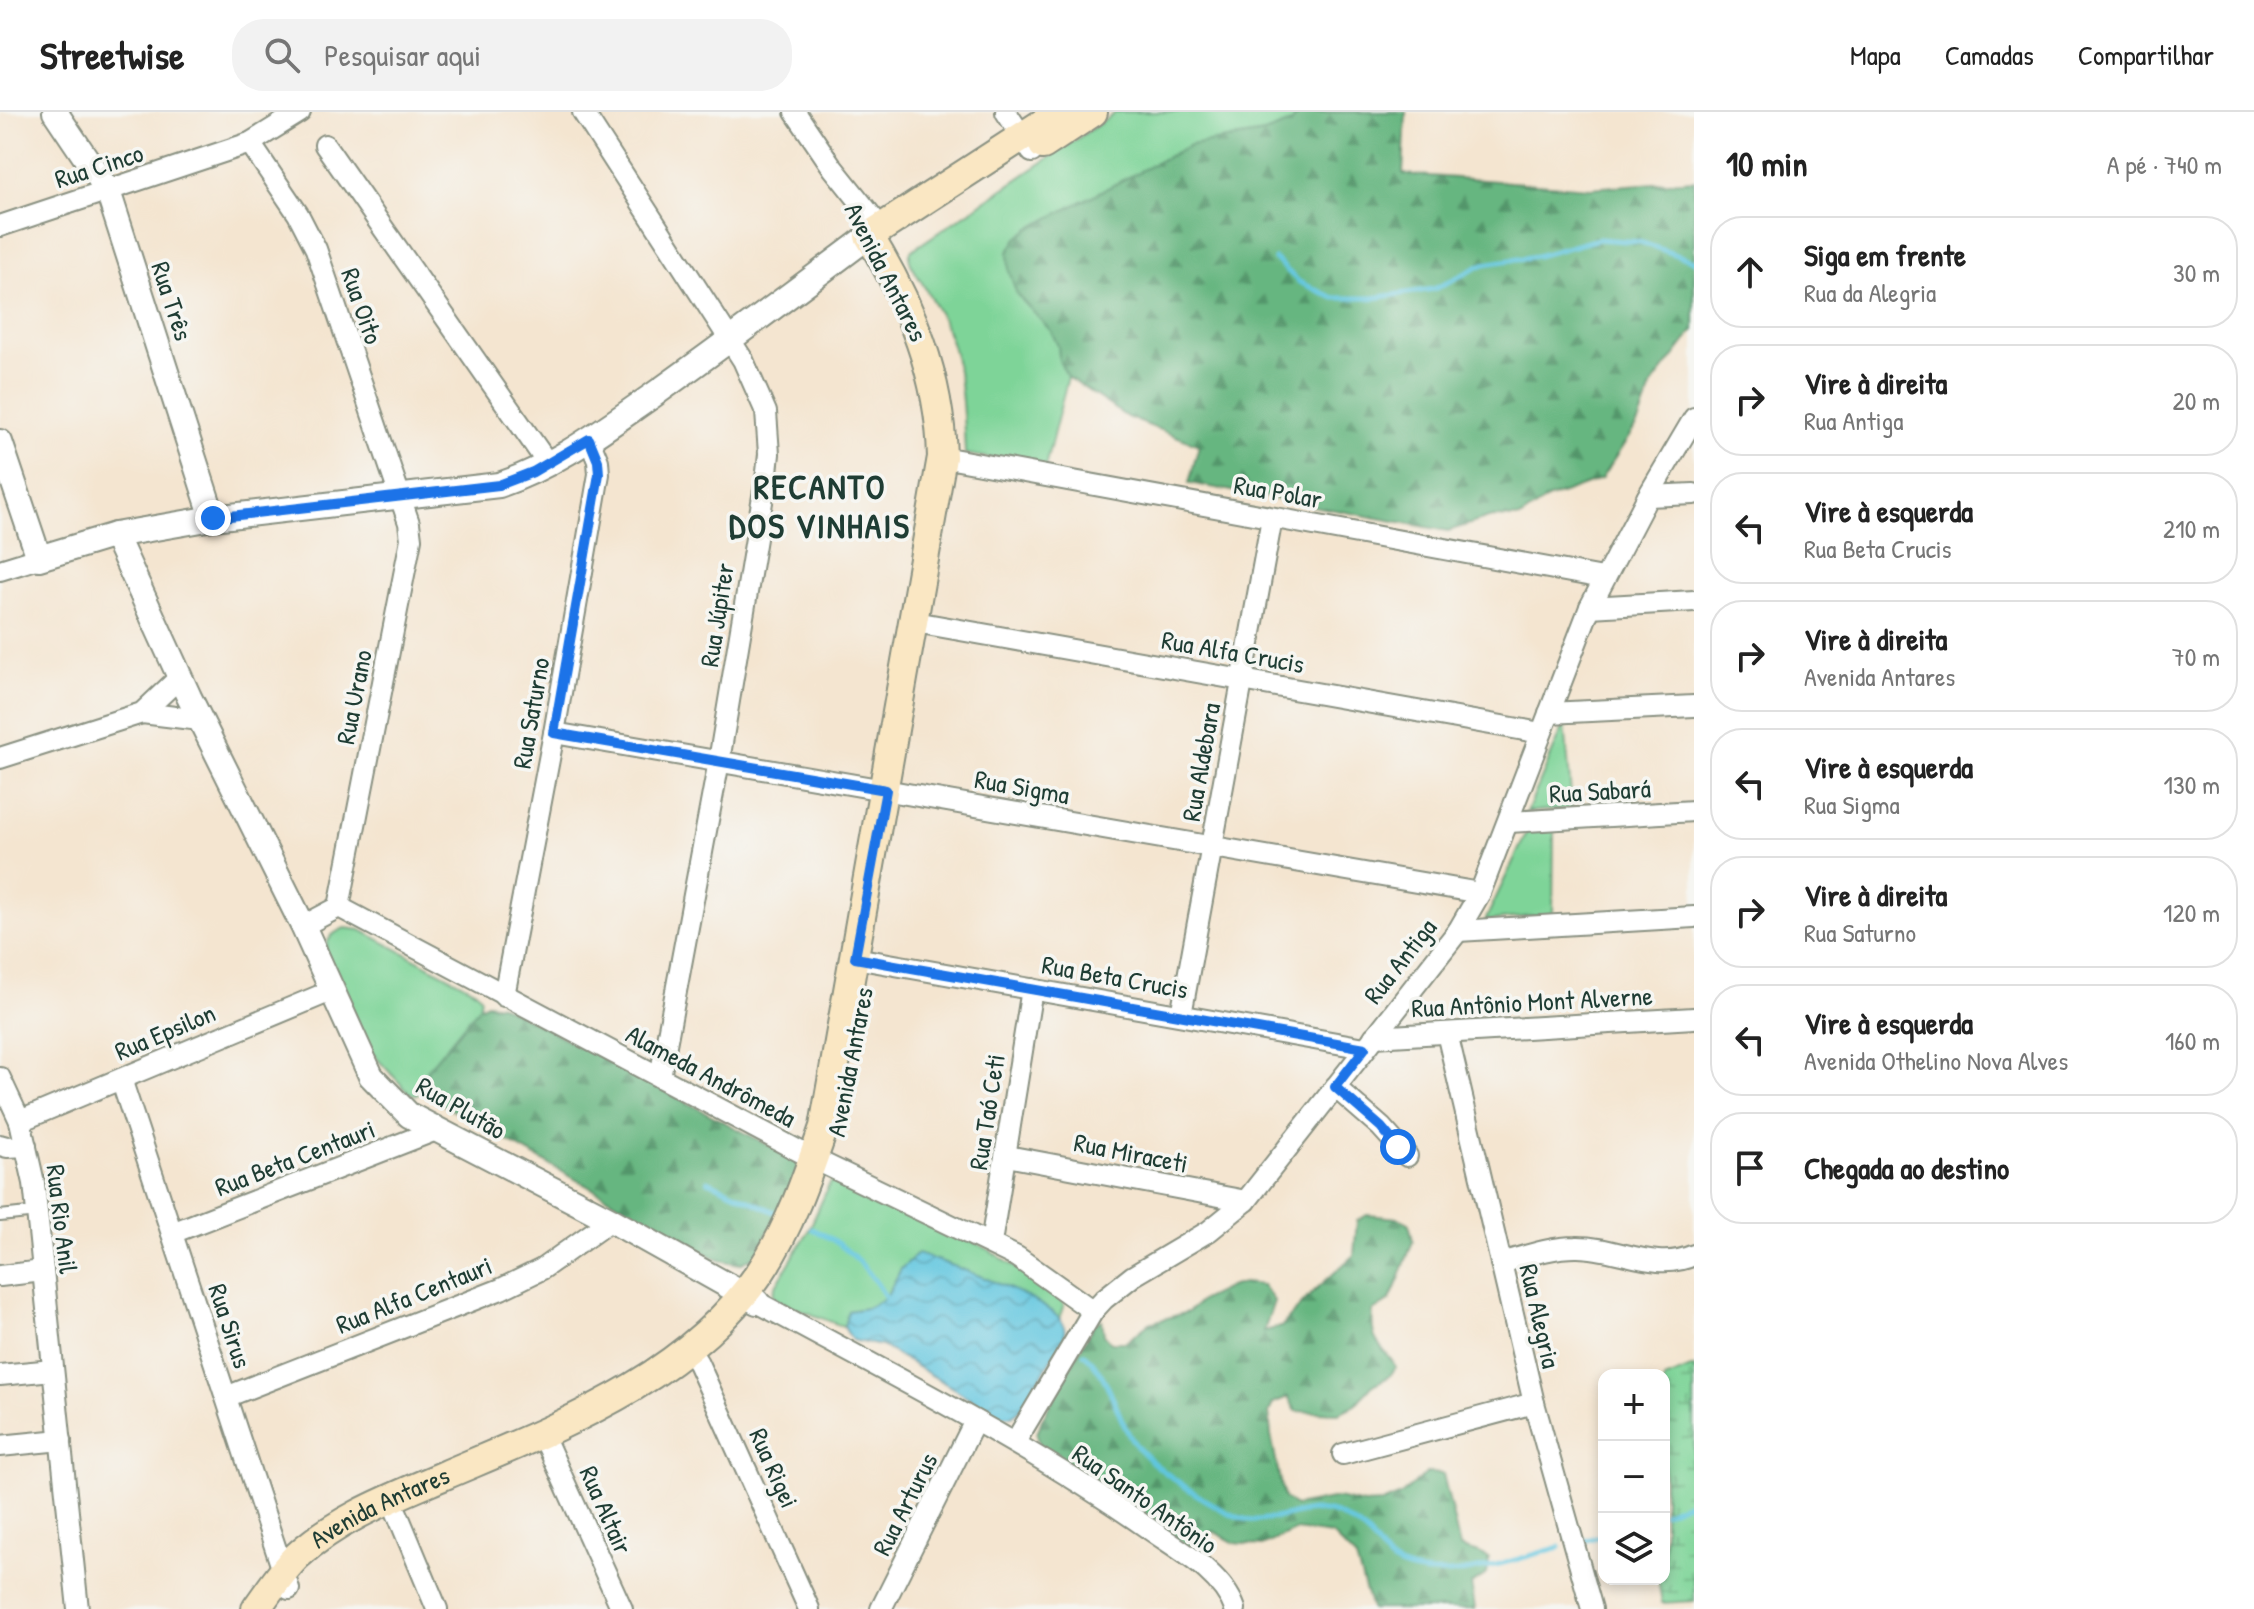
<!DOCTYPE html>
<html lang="pt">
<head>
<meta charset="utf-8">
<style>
  :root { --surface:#fff; --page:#f2f2f2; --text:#222; --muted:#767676; --line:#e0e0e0 }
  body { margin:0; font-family:"Patrick Hand",sans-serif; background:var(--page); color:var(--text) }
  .controls { position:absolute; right:24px; bottom:24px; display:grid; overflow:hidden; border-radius:16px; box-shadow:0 4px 12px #0003 }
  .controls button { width:72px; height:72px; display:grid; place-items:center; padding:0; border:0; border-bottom:2px solid var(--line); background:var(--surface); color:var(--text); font:40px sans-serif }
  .stop { position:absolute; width:24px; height:24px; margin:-18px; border:6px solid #1a73e8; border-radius:50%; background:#fff }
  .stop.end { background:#1a73e8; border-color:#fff; box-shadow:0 2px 8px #0008 }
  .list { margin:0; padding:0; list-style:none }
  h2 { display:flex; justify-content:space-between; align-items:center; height:104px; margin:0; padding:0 32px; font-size:34px }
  h2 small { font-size:26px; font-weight:400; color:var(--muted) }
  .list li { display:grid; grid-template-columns:52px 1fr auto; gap:24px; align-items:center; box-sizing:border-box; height:112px; margin:0 16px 16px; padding:0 16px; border:2px solid var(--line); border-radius:32px }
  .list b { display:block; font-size:30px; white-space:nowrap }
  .list p { margin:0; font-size:26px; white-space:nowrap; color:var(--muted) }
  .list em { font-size:26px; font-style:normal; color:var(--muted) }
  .icon { flex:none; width:44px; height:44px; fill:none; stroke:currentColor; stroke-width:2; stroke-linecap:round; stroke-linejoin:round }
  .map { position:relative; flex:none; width:1694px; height:1497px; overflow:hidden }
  header { display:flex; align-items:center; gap:48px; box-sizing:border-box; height:112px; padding:0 40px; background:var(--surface); border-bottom:2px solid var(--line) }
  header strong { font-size:38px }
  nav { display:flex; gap:44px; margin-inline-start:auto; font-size:28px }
  .search { width:560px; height:72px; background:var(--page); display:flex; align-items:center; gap:20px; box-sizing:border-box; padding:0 28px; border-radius:32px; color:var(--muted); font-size:30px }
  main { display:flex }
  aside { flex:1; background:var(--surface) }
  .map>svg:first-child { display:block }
  .forest { fill:url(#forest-firs); stroke:#427a5a; stroke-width:2 }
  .wetland { fill:url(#wetland-marsh); stroke:#4e8866; stroke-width:2 }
  .park { fill:#7ed498; stroke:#4e8866; stroke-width:2 }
  .water { fill:url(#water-waves); stroke:#40828a; stroke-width:2 }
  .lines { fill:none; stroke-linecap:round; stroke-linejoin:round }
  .stream { stroke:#61c6df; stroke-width:5 }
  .service-casing { stroke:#8a9182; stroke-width:14 }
  .minor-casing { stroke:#8a9182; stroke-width:24 }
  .tertiary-casing { stroke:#8a9182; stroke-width:28 }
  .secondary-casing { stroke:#8a9182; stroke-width:32 }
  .service { stroke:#fff; stroke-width:10 }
  .minor { stroke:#fff; stroke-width:20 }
  .tertiary { stroke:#fff; stroke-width:24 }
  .secondary { stroke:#fae7c3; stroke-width:28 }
  .route { stroke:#1a73e8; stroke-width:10 }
  .labels { text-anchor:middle; stroke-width:7; stroke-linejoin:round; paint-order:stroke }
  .street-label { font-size:26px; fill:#1f3d34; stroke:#f6f6f2 }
  .district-label { font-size:34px; font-weight:bold; letter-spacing:2px; fill:#1f3d34; stroke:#f6f6f2 }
</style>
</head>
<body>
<header>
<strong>Streetwise</strong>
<div class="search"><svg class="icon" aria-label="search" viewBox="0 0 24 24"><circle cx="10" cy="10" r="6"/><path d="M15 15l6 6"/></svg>Pesquisar aqui</div>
<nav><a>Mapa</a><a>Camadas</a><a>Compartilhar</a></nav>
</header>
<main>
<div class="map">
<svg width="1694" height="1497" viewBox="0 0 1694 1497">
  <defs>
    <pattern id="forest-firs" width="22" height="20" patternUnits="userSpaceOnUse" patternTransform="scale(2)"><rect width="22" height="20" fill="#66b680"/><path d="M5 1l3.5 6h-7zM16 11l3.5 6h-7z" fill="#53956a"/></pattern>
    <pattern id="wetland-marsh" width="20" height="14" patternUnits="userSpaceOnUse" patternTransform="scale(2)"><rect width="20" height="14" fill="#7ed498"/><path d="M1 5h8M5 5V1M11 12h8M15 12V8" fill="none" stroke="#67ad7d"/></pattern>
    <pattern id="water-waves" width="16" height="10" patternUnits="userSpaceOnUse" patternTransform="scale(2)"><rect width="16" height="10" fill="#61c6df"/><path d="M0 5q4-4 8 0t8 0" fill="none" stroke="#4fa2b6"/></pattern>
  </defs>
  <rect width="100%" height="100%" fill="#f6f6f2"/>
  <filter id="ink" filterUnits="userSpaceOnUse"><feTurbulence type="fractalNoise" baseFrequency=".0125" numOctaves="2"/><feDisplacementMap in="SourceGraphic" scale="16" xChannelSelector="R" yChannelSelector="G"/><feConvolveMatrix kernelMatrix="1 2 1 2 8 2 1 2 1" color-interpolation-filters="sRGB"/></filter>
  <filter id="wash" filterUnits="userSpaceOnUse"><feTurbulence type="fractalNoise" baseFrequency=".006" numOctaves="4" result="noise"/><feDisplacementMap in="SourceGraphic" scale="32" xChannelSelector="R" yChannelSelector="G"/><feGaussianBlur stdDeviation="1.8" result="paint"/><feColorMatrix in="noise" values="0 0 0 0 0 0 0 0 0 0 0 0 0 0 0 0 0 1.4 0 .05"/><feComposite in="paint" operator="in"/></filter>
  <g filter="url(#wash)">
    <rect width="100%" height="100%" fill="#f4e5d0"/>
    <g class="forest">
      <path d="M1300,0H1406L1403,62L1590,76L1694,68V218L1652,273L1638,311L1601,367L1547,387L1520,406L1492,405L1448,419L1189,371L1199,333L1127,305L1068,265L1059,249L1058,234L1017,183L1009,159L1008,140L1017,126L1030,116L1190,33L1264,21L1291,11Z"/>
      <path d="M487,891L501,893L795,1047L800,1057L756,1144L740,1152L719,1148L435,988L424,976L427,958L479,895Z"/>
      <path d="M1367,1103L1399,1106L1409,1111L1413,1129L1399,1167L1390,1188L1373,1199C1370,1233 1380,1230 1396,1255L1389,1265L1372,1273L1355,1293L1339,1301L1296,1299L1288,1285L1273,1291L1269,1301L1271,1323L1280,1369L1284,1386L1295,1394L1337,1386L1363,1392L1382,1391L1401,1383L1427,1361L1443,1362L1460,1435C1470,1440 1481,1439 1489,1447L1487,1462L1471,1472L1475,1497H1371L1356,1447L1332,1423L1296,1418L1262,1434L1235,1431L1213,1419L1188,1434L1040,1334L1037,1322L1042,1307L1094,1212L1102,1208L1104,1222L1111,1230H1126L1150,1211L1188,1200L1202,1188L1229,1175L1243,1171L1262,1173L1274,1189L1264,1219L1281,1215L1312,1181L1354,1143L1357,1109Z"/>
    </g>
    <path class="wetland" d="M1694,1255V1489L1662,1491L1658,1467H1664V1267Z"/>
    <g class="park">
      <path d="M1117,0H1300L1291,11L1264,21L1190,33L1030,116L1017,126L1008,140L1009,159L1017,183L1051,219L1058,234L1059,249L1068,265L1045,355L965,342C963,297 962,248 942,207C933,188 921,170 911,152L909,145L911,139Z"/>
      <path d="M1565,611L1572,696L1527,700Z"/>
      <path d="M1554,717L1553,802L1485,809L1527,720Z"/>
      <path d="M345,816L361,818L476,879L481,886L479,895L427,958L424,976L417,983L409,981L369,938L325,841C327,826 332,821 345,816Z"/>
      <path d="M844,1067L988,1137L1058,1184L1064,1192L1059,1207C1015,1178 967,1157 917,1142L901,1157L886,1186L867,1196L848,1199L844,1215L778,1189L773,1183L775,1175L808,1120L829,1073L833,1068Z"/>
    </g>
    <path class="water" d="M917,1142C950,1152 1038,1183 1060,1207C1065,1213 1065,1218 1064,1225L1023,1295L1012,1304H1000L882,1234L852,1228L844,1215L848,1199L867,1196L886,1186L901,1157Z"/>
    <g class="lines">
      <g class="stream">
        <path d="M1275,147L1299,170L1334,186H1373L1434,177L1484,152L1537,144L1598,127L1640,130L1694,149"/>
        <path d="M708,1069L777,1101"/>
        <path d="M812,1117C845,1131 868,1155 886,1186"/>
        <path d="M1084,1242C1112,1264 1116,1309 1138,1336C1156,1357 1224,1405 1250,1408C1273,1410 1302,1397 1322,1399C1340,1400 1363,1416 1374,1429C1379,1435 1383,1443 1389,1448C1434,1479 1512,1448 1560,1435"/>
        <path d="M1664,1401L1694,1388"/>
        <path d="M1587,1428L1604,1423"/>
      </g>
    </g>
  </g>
  <g filter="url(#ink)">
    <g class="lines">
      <g class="service-casing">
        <path id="service" d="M0,1104L37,1100"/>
      </g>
      <g class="minor-casing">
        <g id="minor">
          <path d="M583,0L743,248L766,300L769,342L767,360L719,649L660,965"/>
          <path d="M795,0L833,56L881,116"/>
          <path d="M1006,0L1032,40"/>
          <path d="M250,31L298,102L316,137L409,411L411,427L339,795"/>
          <path d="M325,33L548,352"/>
          <path d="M0,114L250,31L300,0"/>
          <path d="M942,345L1603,466"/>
          <path d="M1648,384L1694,382"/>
          <path d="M0,458L39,446"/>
          <path d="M1590,495L1694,489"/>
          <path d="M915,510L1541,621"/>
          <path d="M142,601L200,608"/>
          <path d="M1549,601L1694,594"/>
          <path d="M554,621L1480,781"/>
          <path d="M0,646L142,601L180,565"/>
          <path d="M1509,710L1694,699"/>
          <path d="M303,814L339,795L814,1047L1017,1145L1093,1199"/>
          <path d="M1458,819L1694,805"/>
          <path d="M855,846L1365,936"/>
          <path d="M504,884L554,621L599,362L598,349L589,327"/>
          <path d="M1181,903L1272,406"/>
          <path d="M1447,921L1534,1291L1592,1497"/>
          <path d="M1374,925L1694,906"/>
          <path d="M0,966L20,1009L34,1071L78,1497"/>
          <path d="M121,967L289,1477"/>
          <path d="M1335,975L1381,1015L1407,1044"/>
          <path d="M20,1009L331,879"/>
          <path d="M0,1033L7,1035L26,1034"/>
          <path d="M1007,1044L1246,1089"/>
          <path d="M172,1121L436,1018"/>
          <path d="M991,1131L1032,877"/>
          <path d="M1501,1151C1526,1144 1550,1135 1576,1135C1616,1134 1655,1161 1694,1143"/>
          <path d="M0,1164L43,1159"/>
          <path d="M757,1190C891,1263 1027,1331 1152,1419C1181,1439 1223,1462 1235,1497"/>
          <path d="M689,1237L698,1251L809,1497"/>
          <path d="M0,1263L53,1258"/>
          <path d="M226,1285L501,1177L542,1157L611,1108"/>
          <path d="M542,1321L622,1497"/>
          <path d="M1015,1330L1093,1199L1104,1187L1133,1164L1209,1119L1246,1089L1458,819L1480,781L1590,495L1648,384L1694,306"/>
          <path d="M0,1334L61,1328"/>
          <path d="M1343,1342L1534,1291"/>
          <path d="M397,1401L437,1497"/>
          <path d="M881,1497L975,1309"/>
        </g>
      </g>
      <g class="tertiary-casing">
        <g id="tertiary">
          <path d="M55,0L108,79L213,406"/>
          <path d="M0,330L39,446L115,423L213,406L499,373C556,354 604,317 652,284C725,232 797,178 869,124"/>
          <path d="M115,423L189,585L303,814L371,964L409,1003L611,1108L757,1190"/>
        </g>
      </g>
      <g class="secondary-casing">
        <g id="secondary">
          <path d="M1043,33L1093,0"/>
          <path id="s1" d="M256,1497C269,1479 281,1460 297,1444C338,1406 394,1385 445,1363C560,1314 688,1267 761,1159C790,1115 807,1065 824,1015L942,345C940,264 911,193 869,124L1060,0"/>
        </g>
      </g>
      <use href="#service" class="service"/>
      <use href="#minor" class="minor"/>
      <use href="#tertiary" class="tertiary"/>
      <use href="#secondary" class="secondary"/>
    </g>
  </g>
  <g class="lines" filter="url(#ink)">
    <path class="route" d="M213,406L499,373L533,360L589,327L598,349L599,362L554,621L886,678L855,846L1365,936L1335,975L1381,1015L1398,1035"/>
  </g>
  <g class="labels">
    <g class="street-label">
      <text transform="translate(99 54) rotate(-18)" y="9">Rua Cinco</text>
      <text transform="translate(886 160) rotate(63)" y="9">Avenida Antares</text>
      <text transform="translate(172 189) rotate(72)" y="9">Rua Três</text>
      <text transform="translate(362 194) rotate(71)" y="9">Rua Oito</text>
      <text transform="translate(1278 380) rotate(10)" y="9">Rua Polar</text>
      <text transform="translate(717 503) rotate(-81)" y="9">Rua Júpiter</text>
      <text transform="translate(1233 540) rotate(10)" y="9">Rua Alfa Crucis</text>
      <text transform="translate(354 585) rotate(-79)" y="9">Rua Urano</text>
      <text transform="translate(531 601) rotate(-80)" y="9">Rua Saturno</text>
      <text transform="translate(1201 650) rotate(-80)" y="9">Rua Aldebara</text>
      <text transform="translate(1022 675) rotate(10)" y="9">Rua Sigma</text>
      <text transform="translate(1600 679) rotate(-3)" y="9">Rua Sabará</text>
      <text transform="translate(1400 849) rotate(-52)" y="9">Rua Antiga</text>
      <text transform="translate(1115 865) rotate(10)" y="9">Rua Beta Crucis</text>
      <text transform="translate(1532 890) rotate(-3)" y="9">Rua Antônio Mont Alverne</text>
      <text transform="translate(165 920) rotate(-23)" y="9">Rua Epsilon</text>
      <text transform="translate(850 950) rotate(-79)" y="9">Avenida Antares</text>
      <text transform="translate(711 964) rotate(28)" y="9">Alameda Andrômeda</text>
      <text transform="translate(461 996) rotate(30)" y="9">Rua Plutão</text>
      <text transform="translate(987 1000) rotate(-81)" y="9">Rua Taó Ceti</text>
      <text transform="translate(1131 1041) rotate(11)" y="9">Rua Miraceti</text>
      <text transform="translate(295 1046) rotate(-21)" y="9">Rua Beta Centauri</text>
      <text transform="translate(62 1107) rotate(83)" y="9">Rua Rio Anil</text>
      <text transform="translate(414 1183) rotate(-22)" y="9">Rua Alfa Centauri</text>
      <text transform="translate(1540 1204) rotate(77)" y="9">Rua Alegria</text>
      <text transform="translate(230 1214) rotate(72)" y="9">Rua Sirus</text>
      <text transform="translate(774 1356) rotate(66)" y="9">Rua Rigei</text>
      <text transform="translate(1145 1387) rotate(35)" y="9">Rua Santo Antônio</text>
      <text transform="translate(905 1392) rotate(-63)" y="9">Rua Arturus</text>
      <text dy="9" stroke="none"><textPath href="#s1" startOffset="164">Avenida Antares</textPath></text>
      <text transform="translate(606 1398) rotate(66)" y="9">Rua Altair</text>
    </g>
    <g class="district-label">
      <text x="820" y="387">RECANTO<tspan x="820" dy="39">DOS VINHAIS</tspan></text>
    </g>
  </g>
</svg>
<div class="controls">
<button>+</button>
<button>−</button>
<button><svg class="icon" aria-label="layers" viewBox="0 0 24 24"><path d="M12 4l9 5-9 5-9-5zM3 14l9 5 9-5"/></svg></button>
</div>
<div class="stop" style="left:1398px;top:1035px"></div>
<div class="stop end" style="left:213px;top:406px"></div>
</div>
<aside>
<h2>10 min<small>A pé · 740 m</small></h2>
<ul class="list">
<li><svg class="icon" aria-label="ahead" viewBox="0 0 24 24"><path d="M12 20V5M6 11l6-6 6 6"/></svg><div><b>Siga em frente</b><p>Rua da Alegria</p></div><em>30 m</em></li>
<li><svg class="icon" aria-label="right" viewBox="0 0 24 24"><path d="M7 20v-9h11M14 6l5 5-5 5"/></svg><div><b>Vire à direita</b><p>Rua Antiga</p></div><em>20 m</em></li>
<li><svg class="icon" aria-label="left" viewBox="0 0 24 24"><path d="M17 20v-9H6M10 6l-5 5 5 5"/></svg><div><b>Vire à esquerda</b><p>Rua Beta Crucis</p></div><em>210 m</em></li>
<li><svg class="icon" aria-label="right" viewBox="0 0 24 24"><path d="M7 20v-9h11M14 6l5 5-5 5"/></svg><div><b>Vire à direita</b><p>Avenida Antares</p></div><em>70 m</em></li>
<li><svg class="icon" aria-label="left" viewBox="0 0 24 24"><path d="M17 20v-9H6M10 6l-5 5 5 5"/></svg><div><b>Vire à esquerda</b><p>Rua Sigma</p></div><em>130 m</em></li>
<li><svg class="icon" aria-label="right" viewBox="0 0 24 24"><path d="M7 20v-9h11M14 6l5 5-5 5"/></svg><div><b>Vire à direita</b><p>Rua Saturno</p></div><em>120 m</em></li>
<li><svg class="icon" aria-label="left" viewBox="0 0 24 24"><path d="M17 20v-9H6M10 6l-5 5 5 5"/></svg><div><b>Vire à esquerda</b><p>Avenida Othelino Nova Alves</p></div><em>160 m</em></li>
<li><svg class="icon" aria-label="arrive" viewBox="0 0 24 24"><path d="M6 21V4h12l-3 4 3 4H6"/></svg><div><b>Chegada ao destino</b></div></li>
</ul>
</aside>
</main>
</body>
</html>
